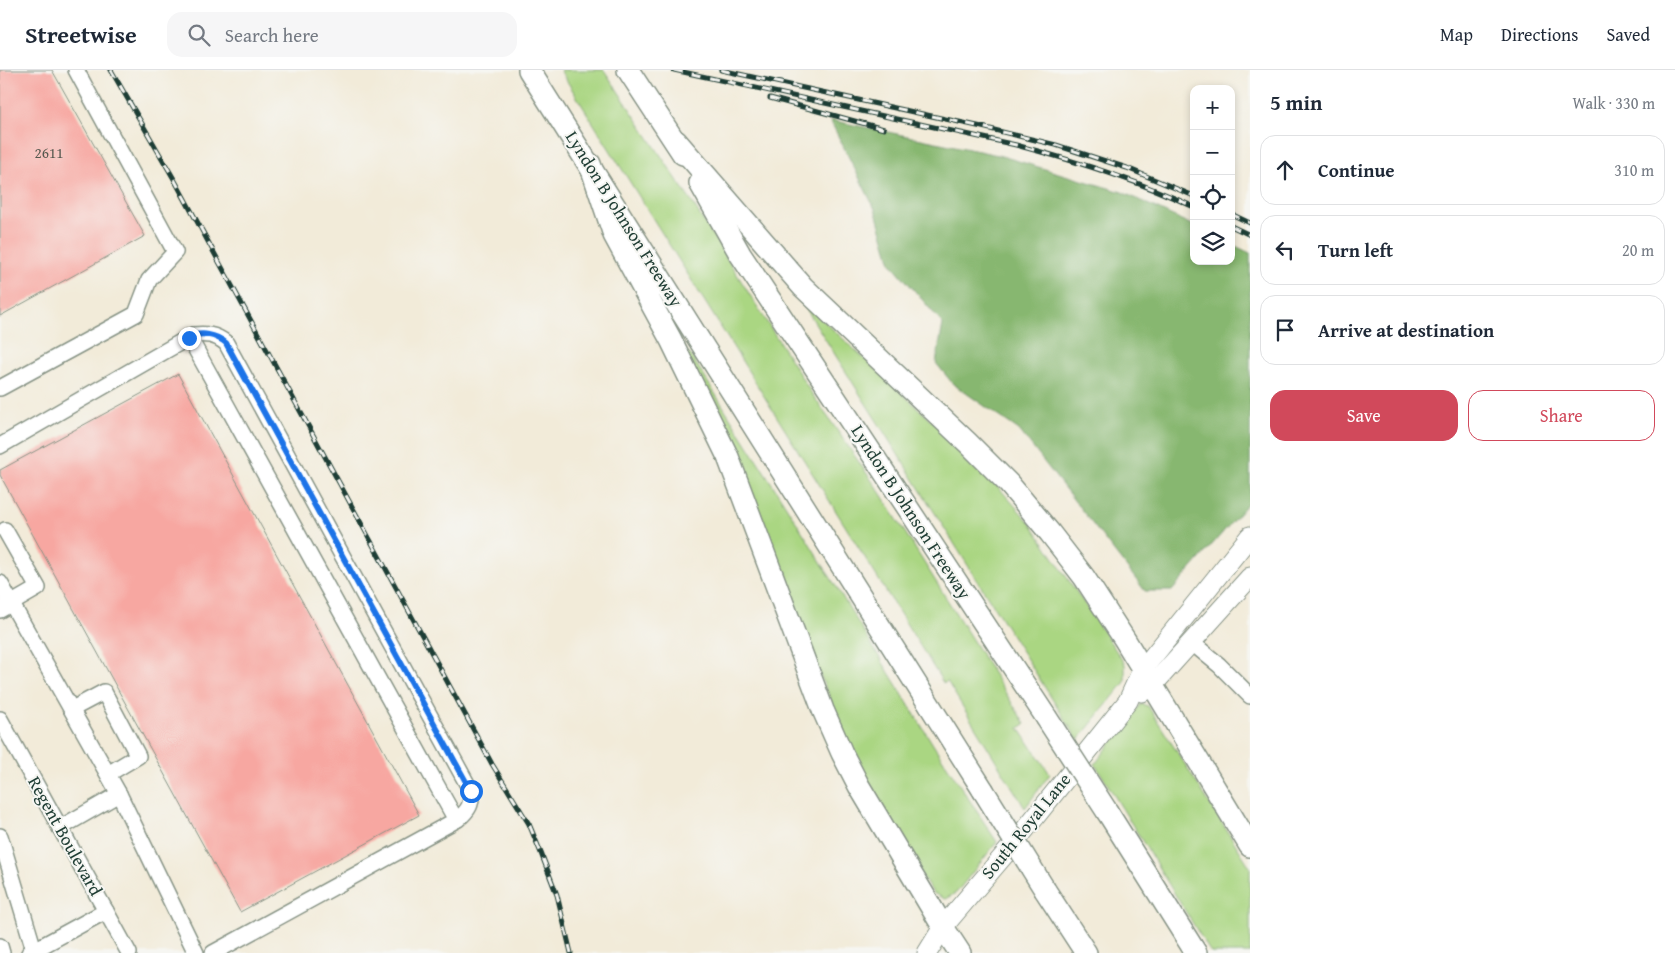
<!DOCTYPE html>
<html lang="en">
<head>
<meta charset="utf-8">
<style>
  :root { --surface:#fff; --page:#f6f6f7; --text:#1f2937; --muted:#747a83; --line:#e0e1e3; --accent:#d1495b }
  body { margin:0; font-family:"Gentium Book Plus",serif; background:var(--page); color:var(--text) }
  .controls { position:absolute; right:15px; top:15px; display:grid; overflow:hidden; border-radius:10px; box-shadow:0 2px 8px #0003 }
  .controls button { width:45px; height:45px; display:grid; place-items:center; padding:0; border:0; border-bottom:1px solid var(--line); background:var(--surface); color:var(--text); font:25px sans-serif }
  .stop { position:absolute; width:15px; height:15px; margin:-11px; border:4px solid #1a73e8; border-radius:50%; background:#fff }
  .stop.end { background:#1a73e8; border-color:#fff; box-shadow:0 1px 5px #0008 }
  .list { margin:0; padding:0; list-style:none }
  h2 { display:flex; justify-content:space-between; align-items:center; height:65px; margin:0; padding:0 20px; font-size:21px }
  h2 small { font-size:16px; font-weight:400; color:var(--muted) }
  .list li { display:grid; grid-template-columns:32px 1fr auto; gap:15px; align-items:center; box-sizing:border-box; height:70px; margin:0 10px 10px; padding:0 10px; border:1px solid var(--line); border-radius:15px }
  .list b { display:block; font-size:19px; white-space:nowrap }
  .list em { font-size:16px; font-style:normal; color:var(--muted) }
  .actions { display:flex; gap:10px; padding:15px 20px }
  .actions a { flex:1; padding:11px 0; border:1px solid var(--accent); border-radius:15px; text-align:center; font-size:18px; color:var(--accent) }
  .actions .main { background:var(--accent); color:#fff }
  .icon { flex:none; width:28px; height:28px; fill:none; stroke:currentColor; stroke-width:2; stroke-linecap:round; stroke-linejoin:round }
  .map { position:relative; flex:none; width:1250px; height:883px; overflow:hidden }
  header { display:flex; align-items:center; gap:30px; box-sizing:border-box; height:70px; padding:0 25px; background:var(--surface); border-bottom:1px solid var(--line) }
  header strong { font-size:24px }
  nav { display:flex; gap:28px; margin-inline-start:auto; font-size:18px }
  .search { width:350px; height:45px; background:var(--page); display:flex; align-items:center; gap:12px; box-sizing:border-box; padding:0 18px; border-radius:15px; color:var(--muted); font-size:19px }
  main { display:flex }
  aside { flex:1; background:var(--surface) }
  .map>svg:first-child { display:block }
  .green { fill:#aad682; stroke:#648a5b }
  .forest { fill:#87b770; stroke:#537a52 }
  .building { fill:#f7a7a1 }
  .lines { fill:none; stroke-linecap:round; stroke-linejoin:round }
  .minor-casing { stroke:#889486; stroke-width:18 }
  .major-casing { stroke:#889486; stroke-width:21 }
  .highway-casing { stroke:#889486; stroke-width:24 }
  .minor { stroke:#fff; stroke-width:15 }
  .major { stroke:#fff; stroke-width:19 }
  .highway { stroke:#fff; stroke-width:21 }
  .rail-casing { stroke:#1f3d34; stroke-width:5 }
  .rail { stroke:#f6f6f2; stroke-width:3; stroke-dasharray:9; stroke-linecap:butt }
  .highway-bridge-casing { stroke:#889486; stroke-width:24; stroke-linecap:butt }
  .highway-bridge { stroke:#fff; stroke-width:21 }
  .route { stroke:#1a73e8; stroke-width:6 }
  .labels { text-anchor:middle; stroke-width:4; stroke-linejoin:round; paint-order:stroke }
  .number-label { font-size:15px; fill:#55584f }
  .street-label { font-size:18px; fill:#1f3d34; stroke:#f6f6f2 }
</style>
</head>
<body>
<header>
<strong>Streetwise</strong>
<div class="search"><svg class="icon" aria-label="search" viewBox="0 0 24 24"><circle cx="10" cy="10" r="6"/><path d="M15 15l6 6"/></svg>Search here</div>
<nav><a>Map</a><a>Directions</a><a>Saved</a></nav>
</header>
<main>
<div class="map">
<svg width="1250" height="883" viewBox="0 0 1250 883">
  <rect width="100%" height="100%" fill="#f6f6f2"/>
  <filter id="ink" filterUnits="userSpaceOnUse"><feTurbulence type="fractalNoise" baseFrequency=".02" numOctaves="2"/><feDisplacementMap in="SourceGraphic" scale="10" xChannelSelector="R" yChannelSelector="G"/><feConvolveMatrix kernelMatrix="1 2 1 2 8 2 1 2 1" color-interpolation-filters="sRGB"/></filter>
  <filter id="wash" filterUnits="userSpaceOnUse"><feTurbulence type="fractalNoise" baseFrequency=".0096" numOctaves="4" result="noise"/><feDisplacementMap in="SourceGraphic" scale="20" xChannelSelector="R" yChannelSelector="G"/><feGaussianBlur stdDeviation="1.12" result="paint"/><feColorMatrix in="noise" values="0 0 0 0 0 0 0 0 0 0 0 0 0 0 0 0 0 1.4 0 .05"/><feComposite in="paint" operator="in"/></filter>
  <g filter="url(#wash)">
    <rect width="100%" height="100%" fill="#f2ebd9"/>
    <g class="green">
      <path d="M560,0H604L691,131L812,324L881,424L1025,654L1019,658L1050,704L1025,738L947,611L944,614Z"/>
      <path d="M800,229L974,390L1031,454L1125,594V612L1078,670Z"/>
      <path d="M690,284L805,466L934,676L997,772L956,823L945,829L933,823L870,723L685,286Z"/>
      <path d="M1141,634L1148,636L1250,797V883H1211L1095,694Z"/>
    </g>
    <path class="forest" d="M830,50L998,85L1122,122L1194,156V191H1231V174L1250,183V431L1172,521H1145L1019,360L953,314L936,293L943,254L891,193L875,139Z"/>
    <g id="blocks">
      <g class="building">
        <path d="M0,0H52L145,166L0,246Z"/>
        <path d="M178,304L419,745L240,842L0,405V400Z"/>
      </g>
    </g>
  </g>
  <g filter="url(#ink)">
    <use href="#blocks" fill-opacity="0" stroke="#889486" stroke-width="1"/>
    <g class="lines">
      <g class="minor-casing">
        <g id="minor">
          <path d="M189,267L456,750"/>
          <path d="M0,318L136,244L149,210L175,182L76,0"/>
          <path d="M0,376L193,265C206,264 215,264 226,273L471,721C472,734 469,740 458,749L213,883"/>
          <path d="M0,513L119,724L60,758"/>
          <path d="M0,540L38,518L5,460"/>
          <path d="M1191,572L1219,595L1250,626"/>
          <path d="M72,639L104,622L138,686L108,704"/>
          <path d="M0,649L129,883"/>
          <path d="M119,724L196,883"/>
          <path d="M0,766L35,883"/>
          <path d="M0,876L2,883"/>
          <path d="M29,883L106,841"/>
        </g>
      </g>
      <g class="major-casing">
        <g id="major">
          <path d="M1142,622L1152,616L1250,507"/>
          <path d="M927,883L943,857L1011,777L1128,631L1142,600L1250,466"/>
        </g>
      </g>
      <g class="highway-casing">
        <g id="highway">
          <path d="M529,0L983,720"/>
          <path d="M628,0L683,84"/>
          <path d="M676,71L803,217L968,373L1009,414L1050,463L1084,507L1125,570L1250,776"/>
          <path d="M590,94L614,165L671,270L728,387L823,640L842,683L859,716L943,857L960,883"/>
          <path d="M700,113L740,184L1046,647"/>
          <path d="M1108,743L1196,883"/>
          <path d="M1045,820L1086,883"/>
        </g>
      </g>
      <use href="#minor" class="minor"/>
      <use href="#major" class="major"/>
      <use href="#highway" class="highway"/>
      <g class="rail-casing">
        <g id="rail">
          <path d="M111,0L174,109L492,694L529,754L541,783L557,825L571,883"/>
          <path d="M674,0L1016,75C1076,91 1137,110 1194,137"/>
          <path d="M721,0L982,57L1056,75L1127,98L1194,126"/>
          <path d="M770,28L884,59"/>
          <path d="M1231,144L1250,153"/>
          <path d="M1231,156L1250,165"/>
        </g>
      </g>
      <use href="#rail" class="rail"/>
      <g class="highway-bridge-casing">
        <g id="highway-bridge">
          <path d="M1046,647L1108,743"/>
          <path d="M983,720L1045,820"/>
        </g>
      </g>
      <use href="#highway-bridge" class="highway-bridge"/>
    </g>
  </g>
  <g class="lines" filter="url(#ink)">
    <path class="route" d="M189,268C201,261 216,265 226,273L471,721"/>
  </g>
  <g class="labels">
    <g class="number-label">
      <text x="49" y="88">2611</text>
    </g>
    <g class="street-label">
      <text transform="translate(624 149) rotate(58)" y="6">Lyndon B Johnson Freeway</text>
      <text transform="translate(911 442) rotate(57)" y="6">Lyndon B Johnson Freeway</text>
      <text transform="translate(1026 756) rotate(-51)" y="6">South Royal Lane</text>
      <text transform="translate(65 766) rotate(61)" y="6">Regent Boulevard</text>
    </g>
  </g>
</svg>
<div class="controls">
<button>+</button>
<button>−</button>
<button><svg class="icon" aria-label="locate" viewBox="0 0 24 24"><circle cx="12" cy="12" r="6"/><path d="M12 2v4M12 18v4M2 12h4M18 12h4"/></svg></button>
<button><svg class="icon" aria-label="layers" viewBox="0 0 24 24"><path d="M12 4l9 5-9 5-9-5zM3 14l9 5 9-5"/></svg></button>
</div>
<div class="stop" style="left:471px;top:721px"></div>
<div class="stop end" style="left:189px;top:268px"></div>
</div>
<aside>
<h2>5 min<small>Walk · 330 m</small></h2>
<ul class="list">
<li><svg class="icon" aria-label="ahead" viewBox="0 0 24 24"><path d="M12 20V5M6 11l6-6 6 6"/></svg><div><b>Continue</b></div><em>310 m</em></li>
<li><svg class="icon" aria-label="left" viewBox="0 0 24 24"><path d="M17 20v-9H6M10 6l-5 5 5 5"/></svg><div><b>Turn left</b></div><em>20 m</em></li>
<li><svg class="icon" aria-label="arrive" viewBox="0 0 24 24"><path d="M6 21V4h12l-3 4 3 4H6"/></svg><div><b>Arrive at destination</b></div></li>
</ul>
<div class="actions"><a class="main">Save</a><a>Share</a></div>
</aside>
</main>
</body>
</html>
